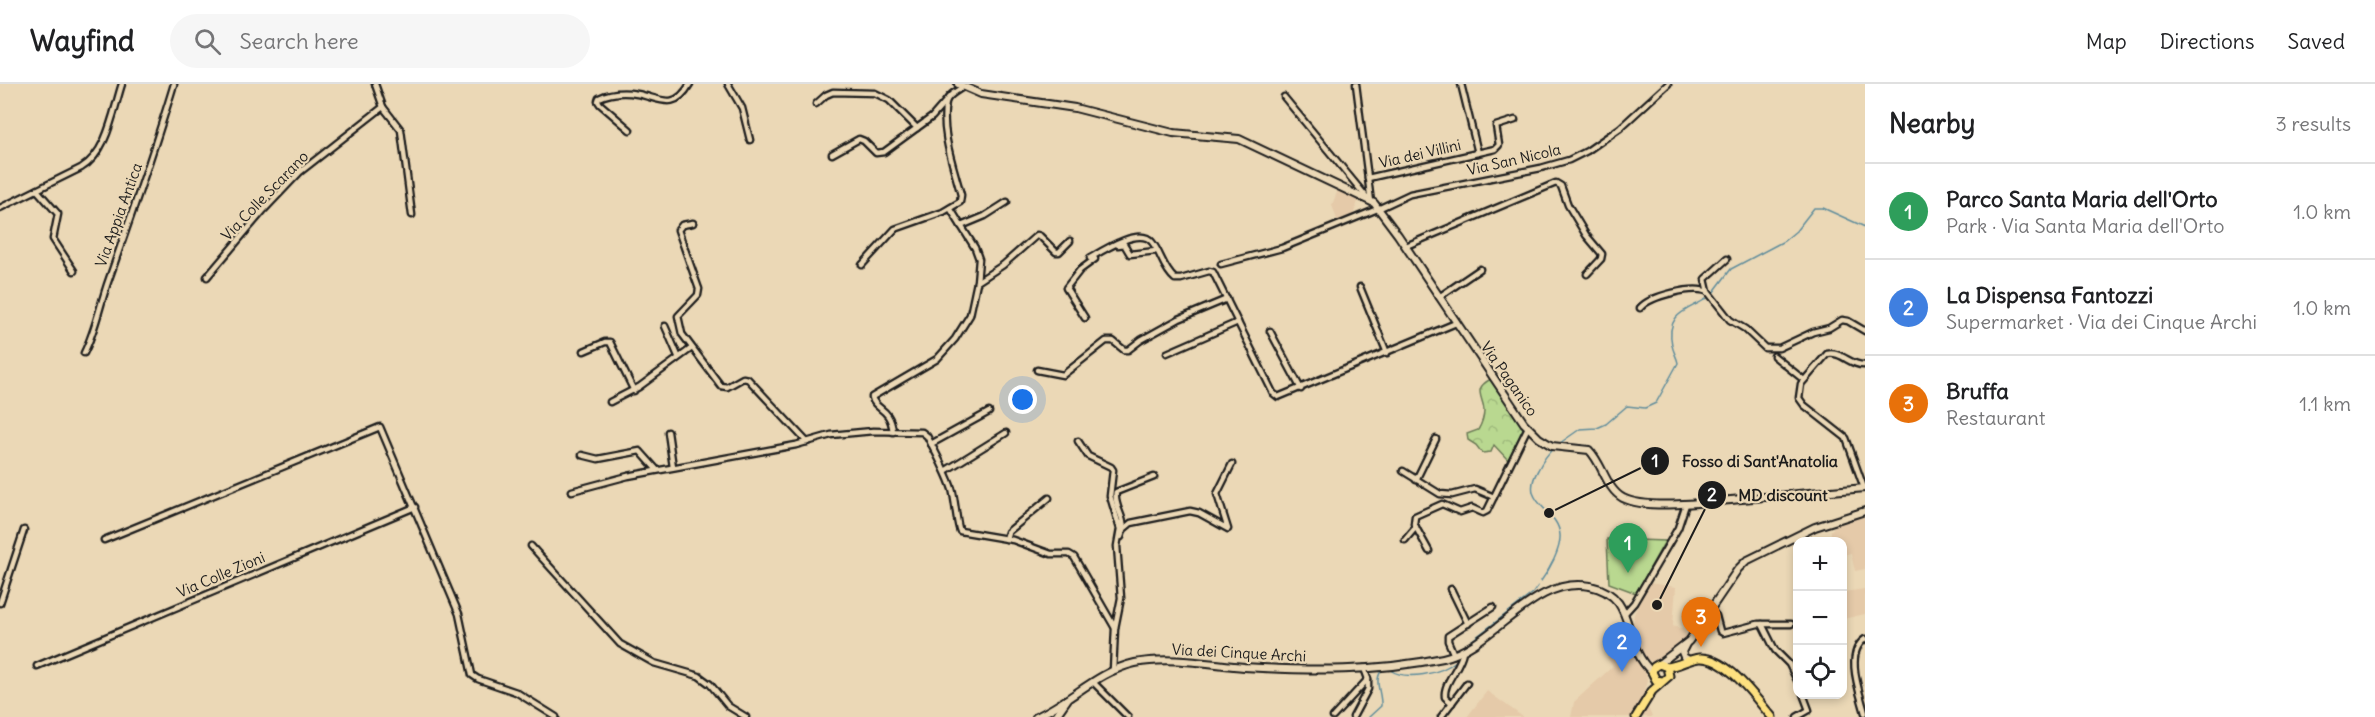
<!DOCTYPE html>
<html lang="en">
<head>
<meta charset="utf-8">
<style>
  :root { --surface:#fff; --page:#f6f6f6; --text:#202124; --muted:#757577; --line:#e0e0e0; --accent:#1c1c1c }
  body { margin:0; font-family:Delius,sans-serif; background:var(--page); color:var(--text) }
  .controls { position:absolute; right:18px; bottom:18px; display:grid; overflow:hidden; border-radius:12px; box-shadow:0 3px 9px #0003 }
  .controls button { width:54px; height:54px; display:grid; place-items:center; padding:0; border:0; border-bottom:2px solid var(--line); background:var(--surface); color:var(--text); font:30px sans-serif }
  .you { position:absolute; left:1023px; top:316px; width:21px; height:21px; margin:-15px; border:4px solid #fff; border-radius:50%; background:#1a73e8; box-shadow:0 0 0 9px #1a73e833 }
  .badge { display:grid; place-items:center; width:39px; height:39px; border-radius:50%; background:var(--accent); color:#fff; font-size:20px; font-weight:700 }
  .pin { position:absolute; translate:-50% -50px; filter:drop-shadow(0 2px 3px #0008) }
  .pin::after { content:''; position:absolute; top:32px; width:21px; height:18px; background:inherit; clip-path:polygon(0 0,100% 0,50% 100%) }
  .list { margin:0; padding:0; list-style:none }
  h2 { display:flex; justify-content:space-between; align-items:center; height:78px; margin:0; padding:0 24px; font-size:26px }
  h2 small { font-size:20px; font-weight:400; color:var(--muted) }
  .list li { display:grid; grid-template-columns:39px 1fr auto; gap:18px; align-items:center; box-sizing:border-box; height:96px; padding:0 24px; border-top:2px solid var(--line) }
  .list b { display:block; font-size:22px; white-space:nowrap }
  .list p { margin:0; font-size:20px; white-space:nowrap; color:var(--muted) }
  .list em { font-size:20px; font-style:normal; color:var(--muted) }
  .icon { flex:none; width:33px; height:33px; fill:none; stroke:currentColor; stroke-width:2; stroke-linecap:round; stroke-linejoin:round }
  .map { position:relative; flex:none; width:1865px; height:633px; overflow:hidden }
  header { display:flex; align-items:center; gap:36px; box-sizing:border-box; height:84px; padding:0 30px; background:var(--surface); border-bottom:2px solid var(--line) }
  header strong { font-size:28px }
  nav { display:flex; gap:33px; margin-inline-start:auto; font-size:21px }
  .search { width:420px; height:54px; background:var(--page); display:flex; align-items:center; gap:15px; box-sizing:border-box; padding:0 21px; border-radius:33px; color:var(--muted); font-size:22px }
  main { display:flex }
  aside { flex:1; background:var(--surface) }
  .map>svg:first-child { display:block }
  .built { fill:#e5caa9 }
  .forest { fill:url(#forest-crowns); stroke:#6a7a56; stroke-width:1.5 }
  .park { fill:#b9d890; stroke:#6a7a56; stroke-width:1.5 }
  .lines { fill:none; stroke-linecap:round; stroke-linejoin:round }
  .stream { stroke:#618d9c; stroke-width:1.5 }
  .street-casing { stroke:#1c1c1c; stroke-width:9 }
  .secondary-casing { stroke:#1c1c1c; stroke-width:10 }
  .primary-casing { stroke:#1c1c1c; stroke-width:11 }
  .street { stroke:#ebd8b6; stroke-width:4.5 }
  .secondary { stroke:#ebd8b6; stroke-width:6 }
  .primary { stroke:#fde080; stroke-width:7 }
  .labels { text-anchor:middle; stroke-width:4.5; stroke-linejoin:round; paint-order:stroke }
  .street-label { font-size:15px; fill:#1c1c1c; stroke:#ebd8b6 }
  .leader { fill:none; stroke:#1c1c1c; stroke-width:2 }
  .callout-dot { fill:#1c1c1c; stroke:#ebd8b6; stroke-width:2 }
  .mark-label { font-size:18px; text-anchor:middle; font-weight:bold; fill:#fff }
  .callout-label { font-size:16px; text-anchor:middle; font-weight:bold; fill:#1c1c1c; stroke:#ebd8b6; stroke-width:4.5; stroke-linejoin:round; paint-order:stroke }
</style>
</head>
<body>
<header>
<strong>Wayfind</strong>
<div class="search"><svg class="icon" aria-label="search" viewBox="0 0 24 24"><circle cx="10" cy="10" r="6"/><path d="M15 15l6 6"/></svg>Search here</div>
<nav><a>Map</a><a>Directions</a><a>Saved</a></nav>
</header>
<main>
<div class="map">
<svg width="1865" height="633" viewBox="0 0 1865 633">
  <defs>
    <pattern id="forest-crowns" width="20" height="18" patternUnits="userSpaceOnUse" patternTransform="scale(1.5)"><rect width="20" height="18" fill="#b9d890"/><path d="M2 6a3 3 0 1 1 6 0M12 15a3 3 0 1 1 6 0" fill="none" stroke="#9eb97c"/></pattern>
  </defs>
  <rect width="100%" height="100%" fill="#ebd8b6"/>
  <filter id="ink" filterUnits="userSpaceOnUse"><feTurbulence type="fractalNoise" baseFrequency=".0167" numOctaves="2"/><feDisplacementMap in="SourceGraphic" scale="12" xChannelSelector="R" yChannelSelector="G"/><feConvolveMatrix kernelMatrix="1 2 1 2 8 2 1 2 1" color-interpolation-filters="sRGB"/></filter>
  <g filter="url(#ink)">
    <g class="built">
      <path d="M1338,106L1359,115L1352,134L1338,139L1332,121Z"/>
      <path d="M1865,432V485L1855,487L1851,469L1843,471L1842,458L1831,457V447L1835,441Z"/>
      <path d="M1649,499L1676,503L1673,542L1682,545L1686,550V555L1673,564L1662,575L1653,578L1645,575L1637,562L1633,541L1634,530Z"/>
      <path d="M1865,505V530L1843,535V508Z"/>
      <path d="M1627,555L1631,569L1646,588L1647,595L1644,614L1652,633H1571L1574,618L1613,582L1607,574Z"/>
      <path d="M1487,607L1523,633H1467Z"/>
    </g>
    <path class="forest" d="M1491,295L1525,343L1508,376L1494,361L1491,368L1482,369L1476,361L1468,356L1467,350L1478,346C1481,341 1484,333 1484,326C1483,312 1472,305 1491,295Z"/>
    <path class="park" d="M1607,455L1665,457L1636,509L1609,499Z"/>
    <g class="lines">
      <g class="stream">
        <path d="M1713,209L1731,185L1784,157L1796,147L1814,124H1823L1865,143"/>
        <path d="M1560,359L1580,345L1597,344L1606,340L1627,322L1645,324L1656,319L1678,279C1677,273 1673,268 1672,261C1665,227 1689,227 1709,213"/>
        <path d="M1541,497C1549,486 1561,466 1560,451C1558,424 1518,420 1538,386C1542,378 1547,370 1554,364"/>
        <path d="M1471,557L1533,509L1538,502"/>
        <path d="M1390,586C1406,597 1441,590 1456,577"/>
        <path d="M1369,633L1381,622C1382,609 1373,597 1382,586"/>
      </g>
      <g class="street-casing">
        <g id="street">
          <path d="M728,0L742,24L750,56"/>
          <path d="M1356,0L1371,118"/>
          <path d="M1461,0L1478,69"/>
          <path d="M1284,13L1369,116"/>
          <path d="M816,20L826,11L833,8L875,9L889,16L917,44"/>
          <path d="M383,23L401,46L412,131"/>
          <path d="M630,46L600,20L598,17L599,14C610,9 625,8 637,10C660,14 674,28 690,0"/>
          <path d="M832,70L859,55L864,57L876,69L884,68L932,33L946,17"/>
          <path d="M1368,94L1495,65L1499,61L1496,42L1515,36"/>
          <path d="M37,106L58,130L53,155L74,187"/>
          <path d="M0,124L81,84C108,68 113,27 122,0"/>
          <path d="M693,139L682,141L678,146L699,205L698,211L678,232L682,250L721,302L727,303L743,294L748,295L807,358"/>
          <path d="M961,142L985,132L1007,118"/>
          <path d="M1118,161L1124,160L1130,170L1156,167"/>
          <path d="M1406,162L1556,99L1561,102L1568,121L1586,151L1602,170L1601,175L1587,190"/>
          <path d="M1090,174C1102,167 1140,142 1152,158C1161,169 1163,185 1175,195H1181L1209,187L1213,188L1273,309L1278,313L1456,239"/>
          <path d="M1727,175L1705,195L1708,208L1730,236L1745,245L1765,264H1779L1813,248L1829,244L1842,236L1848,237L1865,247"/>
          <path d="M1221,180L1282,164L1380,124L1410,110L1541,84L1569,76L1587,67L1620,44L1668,0"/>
          <path d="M862,181L895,145L943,128L960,118L961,111C954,84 940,47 946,18C948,11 957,7 963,3"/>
          <path d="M207,193L263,127L300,88L383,23L375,0"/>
          <path d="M977,198L1003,181L1037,151L1040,152L1056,168H1059L1070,157"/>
          <path d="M1360,203L1387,269"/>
          <path d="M1439,213L1480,185"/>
          <path d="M1640,224C1650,212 1694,201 1708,208"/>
          <path d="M1085,234L1066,204L1080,186L1095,175"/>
          <path d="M665,242L678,272"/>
          <path d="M1270,247L1301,305"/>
          <path d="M584,267L605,258H610L634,307"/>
          <path d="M84,269C96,245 100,220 109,195C132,130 154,66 174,0"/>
          <path d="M1167,269L1238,238"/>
          <path d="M1774,272L1804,296"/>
          <path d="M1037,286L1063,291L1106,257H1113L1124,266H1128L1141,256L1179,235L1227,215"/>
          <path d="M610,318L639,303L692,264"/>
          <path d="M668,348L673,383"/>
          <path d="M893,348C890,322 875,327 872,313L937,275L955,255L970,231L977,198L979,175L975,164L950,124"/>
          <path d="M1078,357L1088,372L1111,383L1113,386L1110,412L1120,445L1117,462L1121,514L1115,544"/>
          <path d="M931,360L989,328"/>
          <path d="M582,371L598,375L640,367L657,386"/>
          <path d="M945,387L1006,349"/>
          <path d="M1403,387L1440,410L1452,411L1475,405L1494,413"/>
          <path d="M1416,396L1436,355"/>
          <path d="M1864,404L1846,354L1804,321L1799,314L1801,300L1827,270C1842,267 1850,282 1865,281"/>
          <path d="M572,407L628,392L796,361L831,351L873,347L922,348L927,352C936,369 946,387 952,405C955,414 957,443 960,447L1013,456L1051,470H1069L1074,473L1115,544L1113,587"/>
          <path d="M1125,444L1131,439L1190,427L1199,429L1228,445L1217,410L1232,380"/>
          <path d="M1121,453C1129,434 1113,425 1116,408L1154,393"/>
          <path d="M1006,455L1008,448L1049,414"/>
          <path d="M104,456L380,343L459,530L472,591L478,595L516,608L556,633"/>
          <path d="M1405,456L1416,443"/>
          <path d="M531,462L620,560L654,579L699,592L710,600L728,622L746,633"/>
          <path d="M1429,467L1414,440L1415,432L1442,420L1460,428L1472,424L1483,429L1487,427L1528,343"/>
          <path d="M1451,505L1468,540"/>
          <path d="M0,519L24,446"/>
          <path d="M1711,526L1716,532L1720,547L1723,549L1758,540H1791"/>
          <path d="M1625,529L1634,519L1678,444L1686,420"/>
          <path d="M1762,540L1775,566L1789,580L1798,598"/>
          <path d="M1865,555C1844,569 1860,609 1865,629"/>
          <path d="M1454,571L1448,557V552L1493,523"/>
          <path d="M37,582L415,423"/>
          <path d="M1093,598L1128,633"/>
          <path d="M1452,619L1445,613C1443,598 1461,583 1463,567"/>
          <path d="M1333,633L1368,595L1364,584"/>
          <path d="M1353,633L1368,605V595"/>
          <path d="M1441,633L1467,599"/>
          <path d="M1797,633L1809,626L1803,610"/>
        </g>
      </g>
      <g class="secondary-casing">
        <g id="secondary">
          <path d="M958,0L981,10L1075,24L1173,49L1239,55L1374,119L1398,151L1524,339L1539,354L1552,362L1589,366C1603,380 1606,405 1623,414C1649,427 1712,417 1742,415C1783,411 1824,408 1865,404"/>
          <path d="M1686,560L1682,568L1684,573L1689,576"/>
          <path d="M1659,580L1689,557L1738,485L1746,477L1815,443L1865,427"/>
          <path d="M1036,633C1070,618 1098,587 1135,579C1170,572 1209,580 1244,583C1311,587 1377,588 1443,574C1495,562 1533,491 1590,502C1639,512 1620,560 1652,588"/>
          <path d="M1055,633L1067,616"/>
        </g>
      </g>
      <g class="primary-casing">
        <g id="primary">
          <path d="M1667,583C1679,582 1688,575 1699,574C1727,572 1755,614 1772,633"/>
          <path d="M1636,633L1652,607L1669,592L1667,583L1659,580L1654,583L1652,588L1656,596L1662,597"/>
        </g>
      </g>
      <use href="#street" class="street"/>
      <use href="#secondary" class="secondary"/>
      <use href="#primary" class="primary"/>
    </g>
  </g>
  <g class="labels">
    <g class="street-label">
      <text transform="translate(1420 70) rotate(-13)" y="5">Via dei Villini</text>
      <text transform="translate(1514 76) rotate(-13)" y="5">Via San Nicola</text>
      <text transform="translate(265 112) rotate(-46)" y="5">Via Colle Scarano</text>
      <text transform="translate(119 131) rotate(-70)" y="5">Via Appia Antica</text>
      <text transform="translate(1509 295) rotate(55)" y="5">Via Paganico</text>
      <text transform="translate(221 491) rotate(-23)" y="5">Via Colle Zioni</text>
      <text transform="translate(1239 569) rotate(3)" y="5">Via dei Cinque Archi</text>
    </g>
  </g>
  <path class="leader" d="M1549 429L1655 377M1657 521L1712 411"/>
  <g class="callout-dot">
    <circle cx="1549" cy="429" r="6"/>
    <circle cx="1657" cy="521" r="6"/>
    <circle cx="1655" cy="377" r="15"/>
    <circle cx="1712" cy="411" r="15"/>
  </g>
  <g class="mark-label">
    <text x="1655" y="383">1</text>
    <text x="1712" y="417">2</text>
  </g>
  <g class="callout-label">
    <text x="1760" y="383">Fosso di Sant'Anatolia</text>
    <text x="1783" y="417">MD discount</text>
  </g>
</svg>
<div class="controls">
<button>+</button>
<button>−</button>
<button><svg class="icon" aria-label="locate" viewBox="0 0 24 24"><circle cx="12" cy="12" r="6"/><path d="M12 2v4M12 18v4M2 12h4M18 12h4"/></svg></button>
</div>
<div class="you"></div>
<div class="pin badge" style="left:1628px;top:489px;background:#2e9e5b">1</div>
<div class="pin badge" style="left:1622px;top:588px;background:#3f7fe0">2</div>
<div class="pin badge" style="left:1701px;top:563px;background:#e8710a">3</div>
</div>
<aside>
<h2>Nearby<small>3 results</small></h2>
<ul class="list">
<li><span class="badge" style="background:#2e9e5b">1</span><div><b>Parco Santa Maria dell'Orto</b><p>Park · Via Santa Maria dell'Orto</p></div><em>1.0 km</em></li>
<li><span class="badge" style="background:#3f7fe0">2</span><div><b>La Dispensa Fantozzi</b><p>Supermarket · Via dei Cinque Archi</p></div><em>1.0 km</em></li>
<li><span class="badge" style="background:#e8710a">3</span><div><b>Bruffa</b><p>Restaurant</p></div><em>1.1 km</em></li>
</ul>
</aside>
</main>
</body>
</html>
